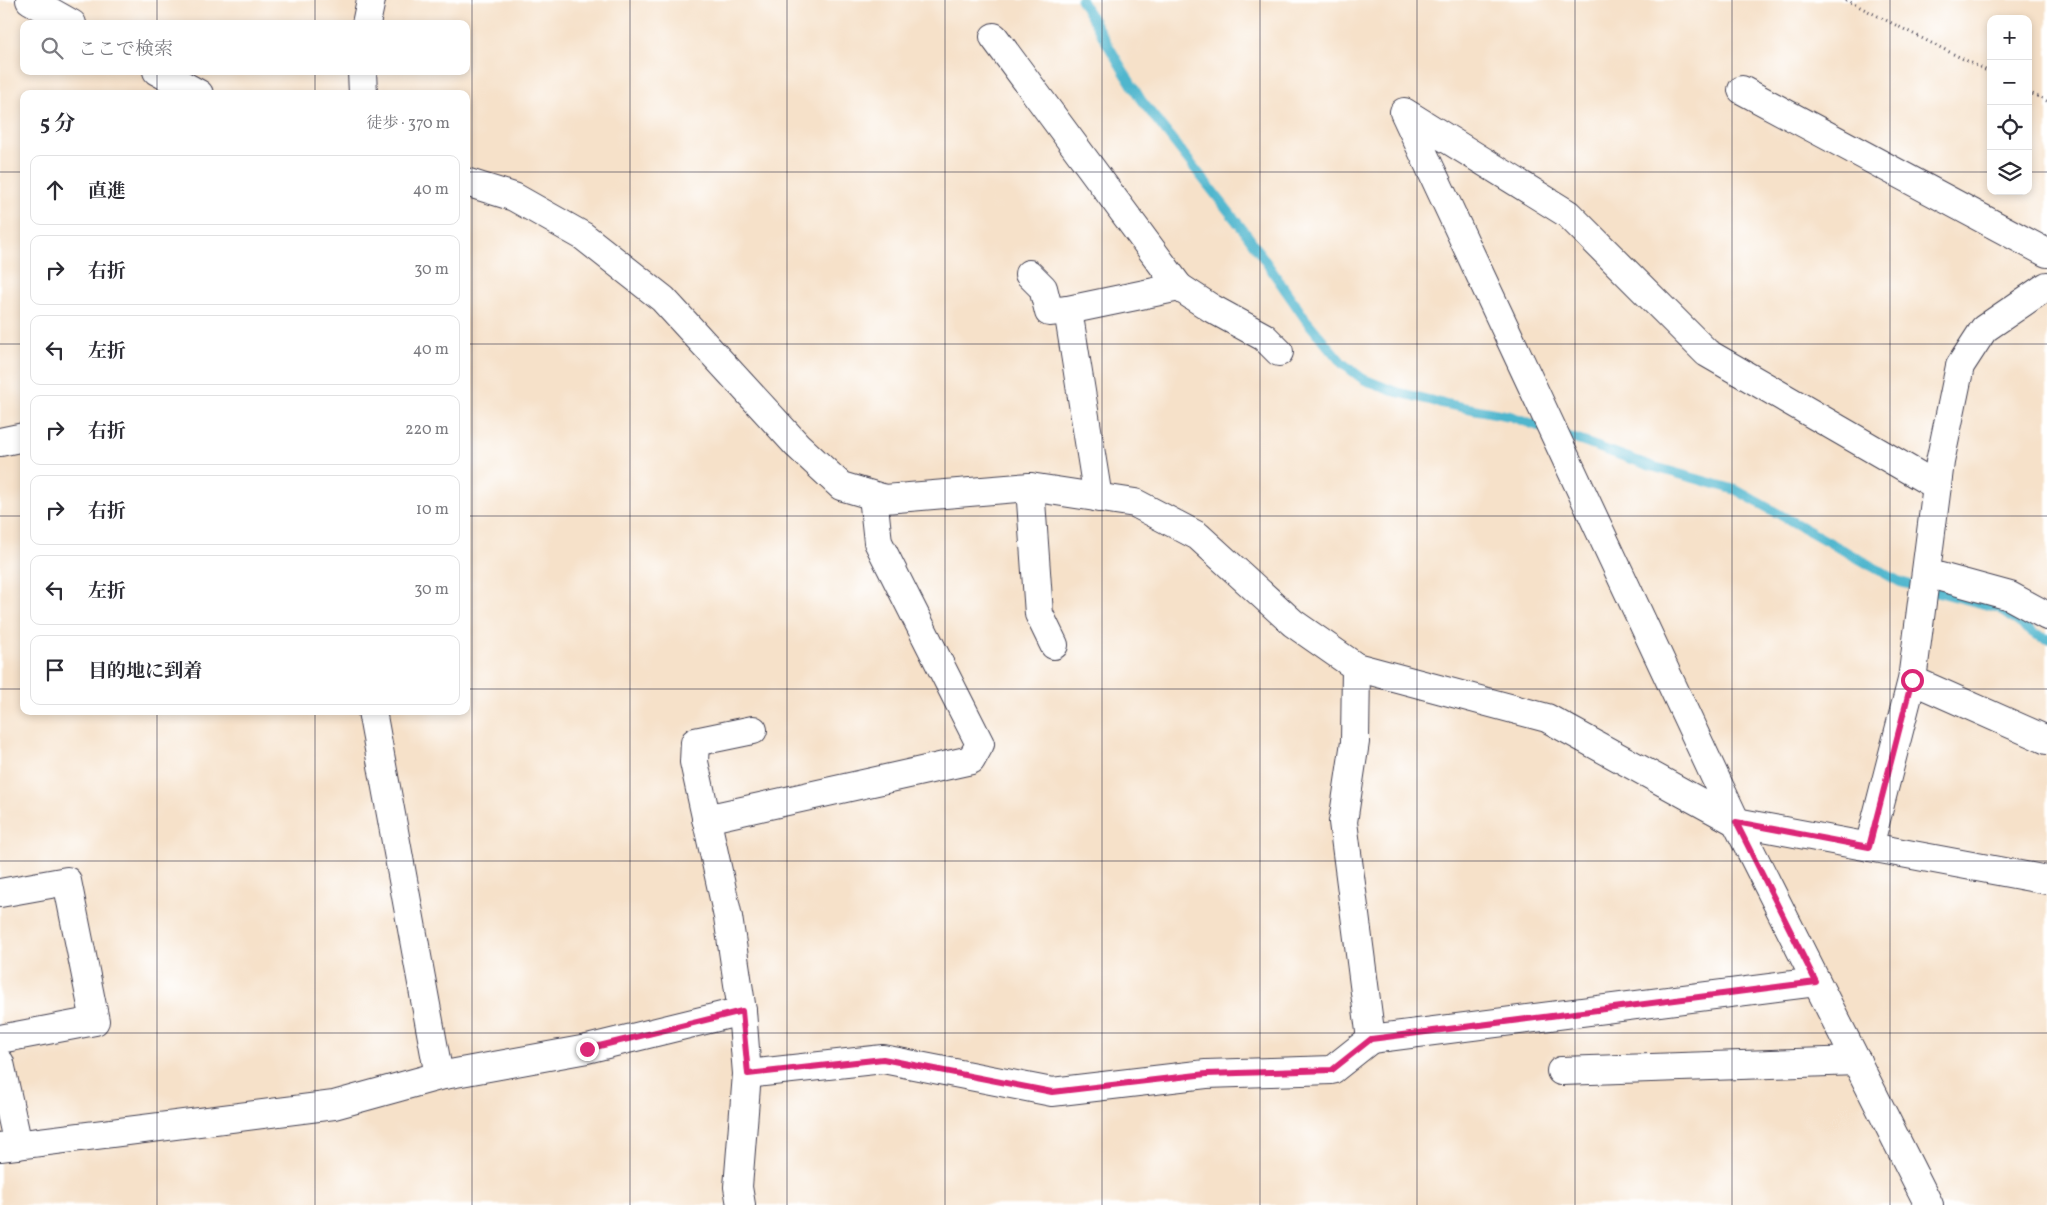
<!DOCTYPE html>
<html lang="ja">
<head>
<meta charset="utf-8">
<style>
  :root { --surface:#fff; --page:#f7f7f7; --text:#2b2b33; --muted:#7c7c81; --line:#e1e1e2 }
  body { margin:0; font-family:Vollkorn,"Noto Serif JP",serif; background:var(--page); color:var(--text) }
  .controls { position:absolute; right:15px; top:15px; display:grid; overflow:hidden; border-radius:10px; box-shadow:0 2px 8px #0003 }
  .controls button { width:45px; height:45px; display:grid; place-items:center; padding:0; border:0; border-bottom:1px solid var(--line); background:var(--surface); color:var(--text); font:25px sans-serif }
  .stop { position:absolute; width:15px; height:15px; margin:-11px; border:4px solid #db2777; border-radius:50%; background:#fff }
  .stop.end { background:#db2777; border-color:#fff; box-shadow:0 1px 5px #0008 }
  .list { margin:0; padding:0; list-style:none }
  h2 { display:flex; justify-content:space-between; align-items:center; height:65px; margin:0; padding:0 20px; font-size:21px }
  h2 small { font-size:16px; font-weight:400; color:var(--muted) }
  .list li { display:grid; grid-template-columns:32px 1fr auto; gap:15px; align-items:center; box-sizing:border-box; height:70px; margin:0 10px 10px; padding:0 10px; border:1px solid var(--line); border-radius:10px }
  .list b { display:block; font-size:19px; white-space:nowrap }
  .list em { font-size:16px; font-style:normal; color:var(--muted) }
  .icon { flex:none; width:28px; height:28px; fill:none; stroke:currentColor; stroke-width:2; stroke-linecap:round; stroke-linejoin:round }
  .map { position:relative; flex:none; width:2047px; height:1205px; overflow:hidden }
  .search { position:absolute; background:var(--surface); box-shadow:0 2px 8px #0003; left:20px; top:20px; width:450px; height:55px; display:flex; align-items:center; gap:12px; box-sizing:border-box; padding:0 18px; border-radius:10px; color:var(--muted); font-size:19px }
  .panel { position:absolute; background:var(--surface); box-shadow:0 2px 8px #0003; left:20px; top:90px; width:450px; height:625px; border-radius:10px }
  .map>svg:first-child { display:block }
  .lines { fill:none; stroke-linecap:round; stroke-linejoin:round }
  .stream { stroke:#4fb6cd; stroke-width:10 }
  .street-casing { stroke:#423f50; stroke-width:30 }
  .path { stroke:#423f50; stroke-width:3; stroke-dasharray:1 4; stroke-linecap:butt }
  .street { stroke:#fff; stroke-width:28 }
  .route { stroke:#db2777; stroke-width:6 }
  .grid { fill:none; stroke:#22223b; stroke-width:1; stroke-opacity:0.55 }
</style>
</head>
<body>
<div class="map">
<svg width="2047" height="1205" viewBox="0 0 2047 1205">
  <rect width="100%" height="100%" fill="#fff"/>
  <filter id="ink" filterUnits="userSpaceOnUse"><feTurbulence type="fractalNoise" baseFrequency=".02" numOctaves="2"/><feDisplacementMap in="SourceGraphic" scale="10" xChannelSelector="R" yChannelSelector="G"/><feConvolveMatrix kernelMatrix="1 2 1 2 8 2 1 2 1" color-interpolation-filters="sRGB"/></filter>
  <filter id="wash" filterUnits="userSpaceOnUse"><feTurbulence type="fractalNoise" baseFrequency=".0096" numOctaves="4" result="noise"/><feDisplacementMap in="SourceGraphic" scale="20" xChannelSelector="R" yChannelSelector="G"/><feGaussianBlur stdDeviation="1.12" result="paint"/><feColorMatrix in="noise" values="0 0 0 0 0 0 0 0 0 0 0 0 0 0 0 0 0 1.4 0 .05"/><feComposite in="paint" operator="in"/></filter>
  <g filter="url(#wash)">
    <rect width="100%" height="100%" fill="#f6e1c9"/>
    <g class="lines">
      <path class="stream" d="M1081,0L1141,100L1248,236L1306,320L1342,363L1363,379L1393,391L1441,403L1510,416L1651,466L1736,490L1900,582L1999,608L2036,635L2047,639"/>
    </g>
  </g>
  <g filter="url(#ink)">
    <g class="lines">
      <g class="street-casing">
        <g id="street">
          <path d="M30,0L72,24"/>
          <path d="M366,24L371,0"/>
          <path d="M994,37L1179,287L1068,310L1098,498"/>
          <path d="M157,71L199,94"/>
          <path d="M362,71L363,94"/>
          <path d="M1742,90L2047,253"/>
          <path d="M466,182L514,197L583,236L663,299L797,445L841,486L885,499L1030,487L1135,503L1198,536L1293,623L1356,667L1547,718L1736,822L2047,880"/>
          <path d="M1029,274L1043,288L1049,312L1068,310"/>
          <path d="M1179,287L1211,308L1264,337L1279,352"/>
          <path d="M0,442L24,437"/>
          <path d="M1030,487L1039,614L1054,645"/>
          <path d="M1926,573L2010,596L2047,616"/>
          <path d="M1356,667L1355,742L1343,822L1371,1039L1816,982"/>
          <path d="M1912,680L2047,740"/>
          <path d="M372,711L439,1076"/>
          <path d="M706,819L971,760L980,744L878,542L873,496"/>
          <path d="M1869,847L1912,680L1940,462L1960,366L1984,329L2047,286"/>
          <path d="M0,893L67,881L95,1021L0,1039"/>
          <path d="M742,1011L728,917L694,762L695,742L753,730"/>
          <path d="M0,1063L18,1145"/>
          <path d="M1561,1071L1857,1061"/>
          <path d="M747,1074L883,1059L1052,1092L1206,1074L1332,1070L1371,1039"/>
          <path d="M0,1147L334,1105L439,1076L587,1049L742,1011L747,1074L738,1187L741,1205"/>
          <path d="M1929,1205L1736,822L1404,112L1568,214L1707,353L1937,486"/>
        </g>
      </g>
      <g class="path">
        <path d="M1846,0L1991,73"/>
        <path d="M2028,92L2047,101"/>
      </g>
      <use href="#street" class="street"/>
    </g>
  </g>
  <g class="lines" filter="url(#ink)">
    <path class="route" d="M587,1049L742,1011L748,1074L883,1059L1052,1092L1206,1074L1332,1070L1371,1039L1816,982L1736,822L1869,847L1912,680"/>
  </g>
  <path class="grid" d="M157,0V24M315,0V24M472,0V1205M630,0V1205M787,0V1205M945,0V1205M1102,0V1205M1260,0V1205M1417,0V1205M1575,0V1205M1732,0V1205M1890,0V1205M157,71V94M315,71V94M0,172H24M466,172H1991M2028,172H2047M0,344H24M466,344H2047M0,516H24M466,516H2047M0,689H24M466,689H2047M157,711V1205M315,711V1205M0,861H2047M0,1033H2047"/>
</svg>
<div class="controls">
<button>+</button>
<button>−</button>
<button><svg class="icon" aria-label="locate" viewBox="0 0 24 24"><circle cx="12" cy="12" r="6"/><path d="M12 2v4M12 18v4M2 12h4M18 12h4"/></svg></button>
<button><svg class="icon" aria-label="layers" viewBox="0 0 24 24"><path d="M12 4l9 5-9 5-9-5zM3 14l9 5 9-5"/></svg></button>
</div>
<div class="stop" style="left:1912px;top:680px"></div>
<div class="stop end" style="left:587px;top:1049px"></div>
<div class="search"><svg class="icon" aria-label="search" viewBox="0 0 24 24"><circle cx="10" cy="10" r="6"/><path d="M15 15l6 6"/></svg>ここで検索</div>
<section class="panel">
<h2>5 分<small>徒歩 · 370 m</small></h2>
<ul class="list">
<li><svg class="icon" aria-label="ahead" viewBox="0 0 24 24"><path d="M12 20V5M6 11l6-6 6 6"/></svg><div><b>直進</b></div><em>40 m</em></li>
<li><svg class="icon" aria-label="right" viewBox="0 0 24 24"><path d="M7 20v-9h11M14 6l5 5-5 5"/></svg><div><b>右折</b></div><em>30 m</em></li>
<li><svg class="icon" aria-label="left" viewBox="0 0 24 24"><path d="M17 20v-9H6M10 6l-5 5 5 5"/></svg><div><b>左折</b></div><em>40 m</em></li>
<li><svg class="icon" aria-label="right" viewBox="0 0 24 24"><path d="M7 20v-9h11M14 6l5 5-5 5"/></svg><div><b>右折</b></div><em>220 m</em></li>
<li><svg class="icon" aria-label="right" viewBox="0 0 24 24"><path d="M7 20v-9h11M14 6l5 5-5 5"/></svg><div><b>右折</b></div><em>10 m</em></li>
<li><svg class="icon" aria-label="left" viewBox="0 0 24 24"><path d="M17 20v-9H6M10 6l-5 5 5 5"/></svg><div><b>左折</b></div><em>30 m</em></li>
<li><svg class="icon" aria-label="arrive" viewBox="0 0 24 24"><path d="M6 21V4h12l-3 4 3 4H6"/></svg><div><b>目的地に到着</b></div></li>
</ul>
</section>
</div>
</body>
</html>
